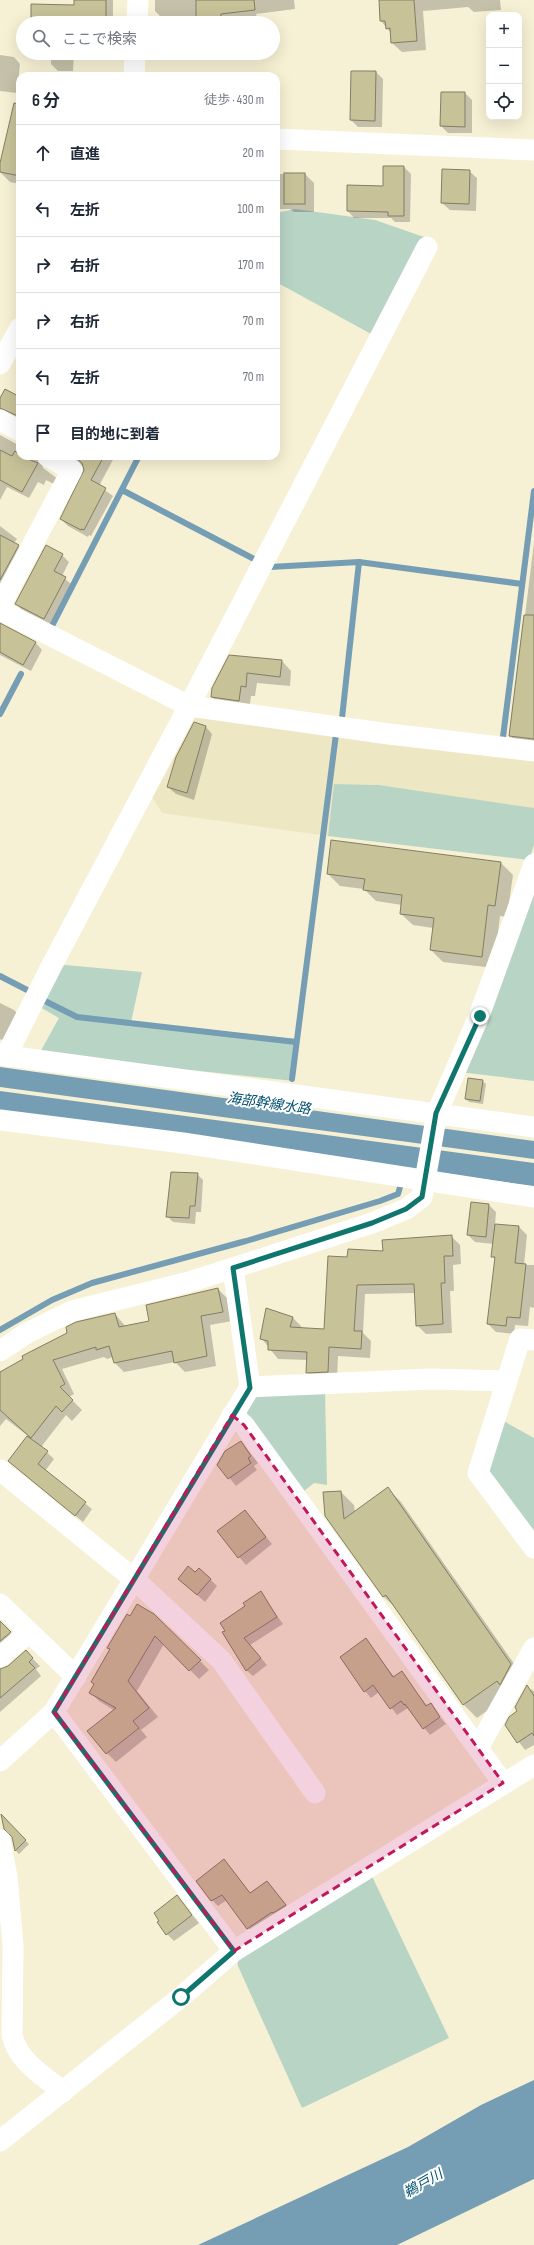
<!DOCTYPE html>
<html lang="ja">
<head>
<meta charset="utf-8">
<style>
  :root { --surface:#fff; --page:#f2f2f3; --text:#1f2937; --muted:#747a83; --line:#e0e1e3 }
  body { margin:0; font-family:"Sofia Sans Condensed","Noto Sans JP",sans-serif; background:var(--page); color:var(--text) }
  .controls { position:absolute; right:12px; top:12px; display:grid; overflow:hidden; border-radius:8px; box-shadow:0 4px 16px #0002 }
  .controls button { width:36px; height:36px; display:grid; place-items:center; padding:0; border:0; border-bottom:1px solid var(--line); background:var(--surface); color:var(--text); font:20px sans-serif }
  .stop { position:absolute; width:12px; height:12px; margin:-9px; border:3px solid #0f766e; border-radius:50%; background:#fff }
  .stop.end { background:#0f766e; border-color:#fff; box-shadow:0 1px 4px #0008 }
  .list { margin:0; padding:0; list-style:none }
  h2 { display:flex; justify-content:space-between; align-items:center; height:52px; margin:0; padding:0 16px; font-size:17px }
  h2 small { font-size:13px; font-weight:400; color:var(--muted) }
  .list li { display:grid; grid-template-columns:26px 1fr auto; gap:12px; align-items:center; box-sizing:border-box; height:56px; padding:0 16px; border-top:1px solid var(--line) }
  .list b { display:block; font-size:15px; white-space:nowrap }
  .list em { font-size:13px; font-style:normal; color:var(--muted) }
  .icon { flex:none; width:22px; height:22px; fill:none; stroke:currentColor; stroke-width:2; stroke-linecap:round; stroke-linejoin:round }
  .map { position:relative; flex:none; width:534px; height:2245px; overflow:hidden }
  .search { position:absolute; background:var(--surface); box-shadow:0 4px 16px #0002; left:16px; top:16px; width:264px; height:44px; display:flex; align-items:center; gap:10px; box-sizing:border-box; padding:0 14px; border-radius:22px; color:var(--muted); font-size:15px }
  .panel { position:absolute; background:var(--surface); box-shadow:0 4px 16px #0002; left:16px; top:72px; width:264px; height:388px; border-radius:12px }
  .map>svg:first-child { display:block }
  .built { fill:#ede7c3 }
  .green { fill:#b8d4c5 }
  .water { fill:#759db4 }
  .shadow { fill:#0003 }
  .lines { fill:none; stroke-linecap:round; stroke-linejoin:round }
  .stream { stroke:#759db4; stroke-width:6 }
  .building { fill:#c8c299; stroke:#827e64 }
  .street { stroke:#fff; stroke-width:21 }
  .route { stroke:#0f766e; stroke-width:5 }
  .marked { fill:#c2185b; fill-opacity:0.2; stroke:#c2185b; stroke-width:3; stroke-dasharray:8 5; stroke-linejoin:round }
  .labels { text-anchor:middle; stroke-width:4; stroke-linejoin:round; paint-order:stroke }
  .water-label { font-size:14px; font-style:italic; fill:#015071; stroke:#fff }
</style>
</head>
<body>
<div class="map">
<svg width="534" height="2245" viewBox="0 0 534 2245">
  <rect width="100%" height="100%" fill="#f6f1d4"/>
  <path class="built" d="M194,713L534,756V808L379,785L335,784L328,836L162,813L148,790Z"/>
  <g class="green">
    <path d="M295,209L375,220L424,237L373,335L276,282V213Z"/>
    <path d="M334,784L379,785L534,808V845L529,860L328,836Z"/>
    <path d="M534,882V1081L459,1072Z"/>
    <path d="M65,965L142,972L131,1022L298,1039L294,1081L39,1054L59,1018L33,1003L55,968Z"/>
    <path d="M325,1390L327,1485L314,1483L303,1492L247,1417L246,1404L255,1392Z"/>
    <path d="M502,1420L534,1438V1540L487,1476Z"/>
    <path d="M370,1872L449,2038L302,2108L238,1966L237,1958Z"/>
  </g>
  <g class="water">
    <path d="M0,1067L534,1141V1159L0,1087Z"/>
    <path d="M0,1091L534,1163V1186L0,1113Z"/>
    <path d="M534,2080V2179L397,2245H198L408,2147L481,2105Z"/>
  </g>
  <g class="shadow">
    <path d="M75,0H113V23H32V5L75,6Z"/>
    <path d="M155,0H294L295,9L256,14L257,17L227,21V23H197V19L162,18L155,11Z"/>
    <path d="M380,0H500L501,10L474,12L468,7L423,11L426,50L402,52L392,43L391,33L381,21Z"/>
    <path d="M51,53H74L73,71H58L51,64Z"/>
    <path d="M0,55L14,57L20,64L17,93L0,91Z"/>
    <path d="M376,72L383,79L382,127H358L351,120Z"/>
    <path d="M465,93L472,100V133H448L441,126Z"/>
    <path d="M20,134V184L10,182L0,172V168Z"/>
    <path d="M404,167L411,174L410,222H395L391,218H354L348,211L384,187Z"/>
    <path d="M469,171L477,178L476,211L450,210L442,203Z"/>
    <path d="M276,174H305L314,183V212H294L290,209H276Z"/>
    <path d="M20,355V365L17,361Z"/>
    <path d="M20,398V420L0,415V400Z"/>
    <path d="M0,435L20,446V456H36L42,462L43,468L62,482L60,487L46,480L44,485L38,482L29,498L7,487L0,500Z"/>
    <path d="M67,456H115L99,486L113,496L91,536L89,535L88,537L68,526L61,519L84,476L83,466Z"/>
    <path d="M0,526L17,539L14,543L25,553L0,598Z"/>
    <path d="M534,543V747L520,745L510,736Z"/>
    <path d="M62,555L69,562L62,576L72,585L51,625L23,611L16,604Z"/>
    <path d="M0,630L35,642L42,650L31,671L0,655Z"/>
    <path d="M230,656L282,661L291,671L290,686L257,683L255,696H251L249,710L222,706L212,697Z"/>
    <path d="M205,726L212,734L194,800L176,794L168,787Z"/>
    <path d="M332,841L501,863L513,875L507,917L500,916L494,968L443,962L431,950L433,928L413,925L401,914L402,905L376,901L364,889L340,886L328,874Z"/>
    <path d="M0,1003L14,1010L21,1017L9,1043L0,1039Z"/>
    <path d="M482,1081L486,1084L483,1104L469,1102L466,1099Z"/>
    <path d="M197,1174L203,1180L201,1212H196L195,1224L173,1222L167,1216L169,1190Z"/>
    <path d="M489,1205L496,1212L495,1225L519,1227L527,1235L524,1265H534V1308L530,1307L528,1326L515,1325L514,1334L496,1332L488,1324L495,1259L492,1256L494,1244L475,1242L468,1235Z"/>
    <path d="M451,1236L460,1245L461,1264L453,1265L454,1291H450L452,1333L426,1334L417,1325L415,1293L365,1294L363,1333L371,1341L370,1358L338,1356L337,1380L316,1381L307,1372L308,1360L278,1359L262,1339L293,1318L302,1327L301,1329L324,1330L348,1259Z"/>
    <path d="M218,1289L227,1298L232,1321L210,1325L216,1366L185,1372L175,1362L124,1372L115,1363L113,1357L107,1359L104,1357L62,1369L74,1394L69,1397L82,1410L72,1421L66,1415L41,1447L54,1459L45,1471L92,1509L83,1522L9,1461L28,1436L6,1419L0,1426V1371L1,1372L115,1314L126,1327L150,1322Z"/>
    <path d="M241,1442L258,1463L254,1466L257,1470L236,1486L218,1464Z"/>
    <path d="M388,1489L401,1502L524,1678L510,1694L477,1718L464,1705L397,1609L384,1597L326,1516L341,1492L354,1505L355,1512Z"/>
    <path d="M245,1511L272,1544L246,1565L239,1557Z"/>
    <path d="M196,1574L210,1579L217,1586L205,1602L179,1579Z"/>
    <path d="M261,1593L283,1624L250,1645L267,1665L253,1676L246,1670L226,1631Z"/>
    <path d="M153,1614L209,1670L199,1679L164,1644L137,1691L158,1717L141,1730L147,1737L116,1762L107,1753L115,1711L99,1701L90,1692L111,1650L108,1648L130,1617Z"/>
    <path d="M0,1623L17,1640L0,1656Z"/>
    <path d="M366,1640L395,1678L402,1673L428,1707L430,1705L446,1724L430,1735L408,1708L397,1715L379,1692L371,1698L365,1691Z"/>
    <path d="M26,1652L40,1666L36,1669L41,1676L0,1712V1670H3Z"/>
    <path d="M531,1689L534,1691V1745L525,1750L506,1725L519,1712Z"/>
    <path d="M2,1817L29,1844L19,1854L16,1851L13,1837Z"/>
    <path d="M224,1860L251,1894L267,1882L291,1911L253,1934L227,1900L218,1906L212,1900Z"/>
    <path d="M177,1897L199,1923L174,1941L167,1934Z"/>
  </g>
  <g class="lines">
    <g class="stream">
      <path d="M122,490L254,559"/>
      <path d="M270,567L359,562L522,584"/>
      <path d="M52,626L139,456"/>
      <path d="M0,714L21,674"/>
      <path d="M342,718L359,562"/>
      <path d="M503,737L534,491"/>
      <path d="M0,976L31,992"/>
      <path d="M41,999L77,1017L296,1042"/>
      <path d="M292,1079L336,734"/>
      <path d="M0,1330L52,1300L92,1283L246,1241L380,1201L398,1194L400,1187"/>
    </g>
  </g>
  <g class="building">
    <path d="M74,0H106V22L31,23V4L74,5Z"/>
    <path d="M196,0H254L255,10L221,14L220,23H196Z"/>
    <path d="M379,0H414L417,41L391,43L390,28L386,29L385,21H380Z"/>
    <path d="M351,71H376L375,121L350,120Z"/>
    <path d="M441,92H465V127L440,126Z"/>
    <path d="M14,103L20,104V176L0,172V163Z"/>
    <path d="M383,166H404V216H388V212L347,211V185L383,186Z"/>
    <path d="M442,169L470,170L469,204L441,203Z"/>
    <rect x="284" y="173" width="21" height="31"/>
    <path d="M5,389L20,397V417L0,408V398Z"/>
    <path d="M0,450L12,456L15,451L20,456L38,463L22,492L0,480Z"/>
    <path d="M74,456H104L91,480L106,488L84,530L81,529V530L60,519L84,470L82,463Z"/>
    <path d="M0,535L19,545L0,580Z"/>
    <path d="M46,545L63,554L54,571L66,577L44,619L15,604Z"/>
    <path d="M524,615H534V739L509,736Z"/>
    <path d="M0,623L36,642L23,665L0,652Z"/>
    <path d="M229,655L282,660L280,677L247,673L246,687L241,686L239,701L211,697L212,688Z"/>
    <path d="M194,722L206,726L187,793L167,787L176,757Z"/>
    <path d="M331,840L501,862L495,906L488,905L482,957L430,950L434,918L400,914L402,895L363,890L365,879L327,874Z"/>
    <path d="M468,1078L483,1080L480,1101L465,1099Z"/>
    <path d="M171,1172L198,1173L195,1206H190L189,1218L166,1217Z"/>
    <path d="M471,1202L489,1204L486,1237L467,1235Z"/>
    <path d="M495,1224L519,1226L515,1263L526,1264L520,1318L507,1317L506,1326L487,1324L495,1257H491Z"/>
    <path d="M452,1235L453,1256H444L445,1283H441L443,1324L416,1326L414,1284L357,1285L354,1331H362L361,1349L329,1347L328,1372L306,1373L307,1352L268,1350V1341L260,1339L266,1308L293,1317L290,1327L324,1329L328,1256L347,1257L348,1249L383,1251L382,1240Z"/>
    <path d="M218,1288L223,1312L201,1316L207,1356L174,1363L172,1351L114,1363L109,1346L96,1350V1347L53,1360L65,1384L60,1387L73,1400L62,1412L56,1406L31,1438L0,1410V1372L23,1359L22,1356L67,1333L66,1327L76,1322L115,1313L119,1327L149,1321L146,1305Z"/>
    <path d="M27,1436L48,1451L38,1464L86,1502L75,1516L8,1461Z"/>
    <path d="M241,1441L251,1456L248,1458L251,1463L228,1479L217,1465L225,1451Z"/>
    <path d="M388,1487L511,1664L500,1685L497,1681L463,1705L386,1595L383,1597L325,1516L323,1492L341,1491L344,1519Z"/>
    <path d="M245,1510L266,1537L238,1558L217,1531Z"/>
    <path d="M188,1566L195,1572L199,1568L211,1579L197,1595L178,1579Z"/>
    <path d="M261,1591L277,1617L244,1638L261,1658L246,1671L222,1632L225,1631L220,1623L245,1606L243,1603Z"/>
    <path d="M137,1604L154,1614L201,1660L189,1671L155,1636L128,1681L149,1708L133,1721L139,1728L106,1754L87,1731L116,1708L89,1693L94,1684L91,1682L110,1649L107,1648L127,1614L130,1616Z"/>
    <path d="M0,1621L11,1632L0,1641Z"/>
    <path d="M366,1638L393,1677L402,1671L426,1706L431,1703L440,1717L423,1729L405,1704L404,1705L401,1701L390,1709L373,1685L364,1692L340,1657Z"/>
    <path d="M26,1650L33,1658L29,1662L35,1668L0,1698V1669L8,1666Z"/>
    <path d="M527,1685L534,1696V1736L532,1733L517,1743L505,1725L509,1717L517,1711L515,1707Z"/>
    <path d="M1,1814L26,1840L15,1851L12,1837L4,1829Z"/>
    <path d="M224,1859L250,1893L267,1881L286,1905L273,1913L272,1912L247,1929L222,1895L211,1901L196,1881Z"/>
    <path d="M177,1895L192,1915L166,1935L157,1922L159,1921L154,1913Z"/>
  </g>
  <g class="lines">
    <g class="street">
      <path d="M137,23L138,0"/>
      <path d="M134,76L135,53"/>
      <path d="M276,139L534,150"/>
      <path d="M0,364L20,328"/>
      <path d="M0,420L20,431"/>
      <path d="M0,606L72,470L47,456"/>
      <path d="M0,610L189,706L389,734L534,751"/>
      <path d="M0,1055L534,1127"/>
      <path d="M6,1056L52,965L189,706L427,247"/>
      <path d="M0,1120L183,1143L534,1197"/>
      <path d="M534,1340L520,1339L478,1473L534,1548"/>
      <path d="M0,1351L27,1333L72,1311L189,1282L233,1268L372,1223L406,1209L422,1197L437,1113L479,1016L534,864"/>
      <path d="M250,1387L432,1379L507,1381"/>
      <path d="M232,1415L244,1425L503,1783"/>
      <path d="M0,1470L134,1579L221,1660L315,1793"/>
      <path d="M0,1604L76,1677"/>
      <path d="M0,1657L29,1632"/>
      <path d="M54,1712L234,1951"/>
      <path d="M478,1748L534,1648"/>
      <path d="M0,1761L54,1712L250,1387L233,1268"/>
      <path d="M0,1840L7,1877L13,1945L12,2035C18,2062 43,2075 63,2092"/>
      <path d="M0,2141L181,1997L234,1951L534,1765"/>
    </g>
  </g>
  <g class="lines">
    <path class="route" d="M181,1997L234,1951L54,1712L250,1388L233,1268L372,1223L406,1209L422,1197L436,1113L480,1016"/>
  </g>
  <path class="marked" d="M232,1415L244,1425L503,1783L234,1951L54,1712Z"/>
  <g class="labels">
    <g class="water-label">
      <text transform="translate(269 1103) rotate(8)" y="5">海部幹線水路</text>
      <text transform="translate(423 2183) rotate(-30)" y="5">鵜戸川</text>
    </g>
  </g>
</svg>
<div class="controls">
<button>+</button>
<button>−</button>
<button><svg class="icon" aria-label="locate" viewBox="0 0 24 24"><circle cx="12" cy="12" r="6"/><path d="M12 2v4M12 18v4M2 12h4M18 12h4"/></svg></button>
</div>
<div class="stop" style="left:181px;top:1997px"></div>
<div class="stop end" style="left:480px;top:1016px"></div>
<div class="search"><svg class="icon" aria-label="search" viewBox="0 0 24 24"><circle cx="10" cy="10" r="6"/><path d="M15 15l6 6"/></svg>ここで検索</div>
<section class="panel">
<h2>6 分<small>徒歩 · 430 m</small></h2>
<ul class="list">
<li><svg class="icon" aria-label="ahead" viewBox="0 0 24 24"><path d="M12 20V5M6 11l6-6 6 6"/></svg><div><b>直進</b></div><em>20 m</em></li>
<li><svg class="icon" aria-label="left" viewBox="0 0 24 24"><path d="M17 20v-9H6M10 6l-5 5 5 5"/></svg><div><b>左折</b></div><em>100 m</em></li>
<li><svg class="icon" aria-label="right" viewBox="0 0 24 24"><path d="M7 20v-9h11M14 6l5 5-5 5"/></svg><div><b>右折</b></div><em>170 m</em></li>
<li><svg class="icon" aria-label="right" viewBox="0 0 24 24"><path d="M7 20v-9h11M14 6l5 5-5 5"/></svg><div><b>右折</b></div><em>70 m</em></li>
<li><svg class="icon" aria-label="left" viewBox="0 0 24 24"><path d="M17 20v-9H6M10 6l-5 5 5 5"/></svg><div><b>左折</b></div><em>70 m</em></li>
<li><svg class="icon" aria-label="arrive" viewBox="0 0 24 24"><path d="M6 21V4h12l-3 4 3 4H6"/></svg><div><b>目的地に到着</b></div></li>
</ul>
</section>
</div>
</body>
</html>
